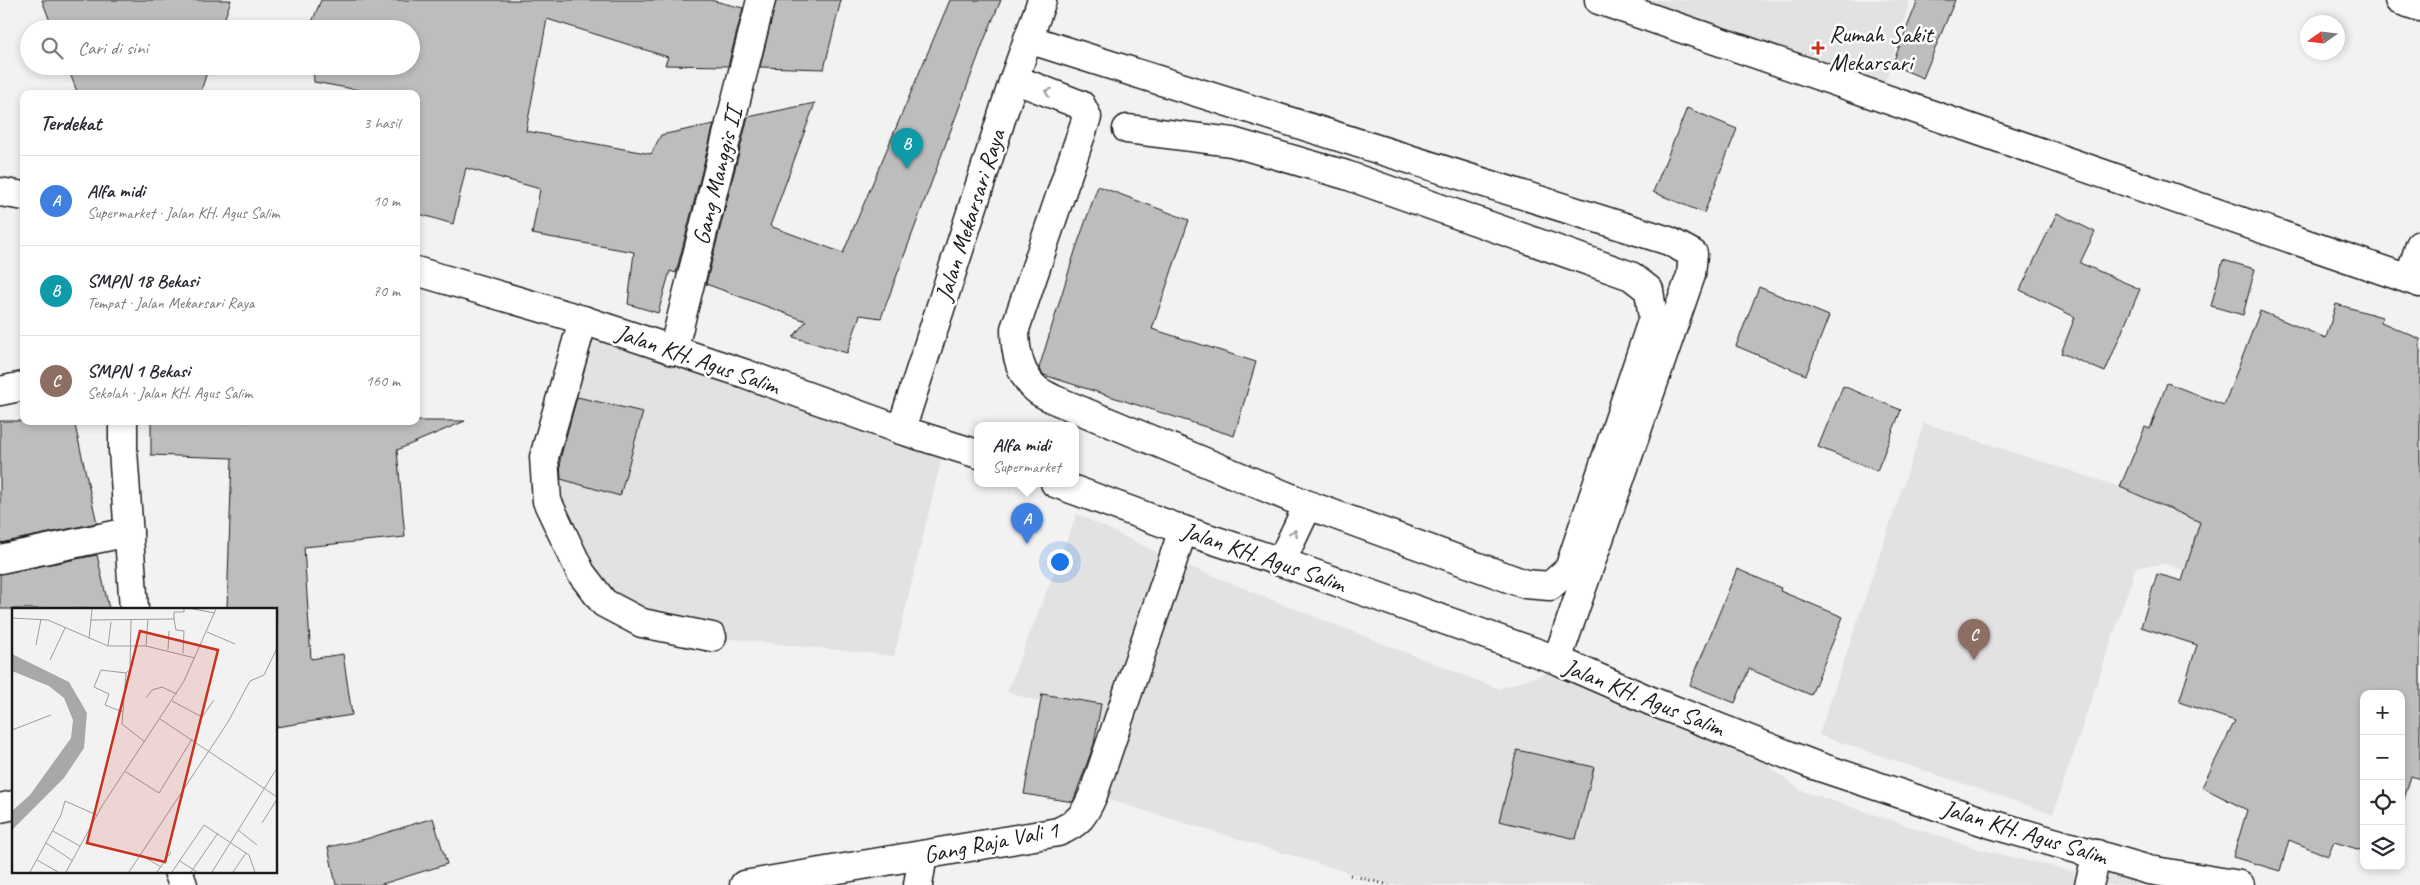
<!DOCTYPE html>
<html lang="id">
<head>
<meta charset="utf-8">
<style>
  :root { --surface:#fff; --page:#f7f7f7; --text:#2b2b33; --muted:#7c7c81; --line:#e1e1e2; --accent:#2563eb }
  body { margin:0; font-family:Caveat,sans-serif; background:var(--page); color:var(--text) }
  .controls { position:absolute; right:15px; bottom:15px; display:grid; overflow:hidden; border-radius:10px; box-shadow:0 2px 8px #0003 }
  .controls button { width:45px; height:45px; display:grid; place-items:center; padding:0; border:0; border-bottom:1px solid var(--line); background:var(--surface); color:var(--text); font:25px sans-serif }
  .compass { position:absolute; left:2300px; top:15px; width:45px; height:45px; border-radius:50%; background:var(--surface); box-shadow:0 2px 8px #0003; rotate:256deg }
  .you { position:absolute; left:1059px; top:561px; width:18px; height:18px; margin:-12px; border:4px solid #fff; border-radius:50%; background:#1a73e8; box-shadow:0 0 0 8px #1a73e833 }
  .badge { display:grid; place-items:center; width:32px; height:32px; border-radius:50%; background:var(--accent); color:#fff; font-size:16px; font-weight:700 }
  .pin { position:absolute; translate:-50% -41px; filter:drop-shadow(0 1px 2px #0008) }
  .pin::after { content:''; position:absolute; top:26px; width:18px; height:15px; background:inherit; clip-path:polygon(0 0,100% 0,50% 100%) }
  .popup { position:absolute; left:974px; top:422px; width:105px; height:65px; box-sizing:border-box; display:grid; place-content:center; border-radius:10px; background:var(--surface); filter:drop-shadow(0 1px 4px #0005); font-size:16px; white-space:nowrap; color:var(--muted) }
  .popup b { font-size:19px; color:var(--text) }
  .popup::after { content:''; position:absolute; left:50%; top:100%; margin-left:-10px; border:10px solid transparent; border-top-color:var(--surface) }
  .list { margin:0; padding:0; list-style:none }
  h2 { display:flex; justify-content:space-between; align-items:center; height:65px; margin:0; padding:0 20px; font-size:21px }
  h2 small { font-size:16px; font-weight:400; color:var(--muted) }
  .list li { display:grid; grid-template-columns:32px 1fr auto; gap:15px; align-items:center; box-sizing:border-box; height:90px; padding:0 20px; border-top:1px solid var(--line) }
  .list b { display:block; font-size:19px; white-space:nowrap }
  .list p { margin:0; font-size:16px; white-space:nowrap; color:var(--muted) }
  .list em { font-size:16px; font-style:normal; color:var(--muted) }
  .icon { flex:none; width:28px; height:28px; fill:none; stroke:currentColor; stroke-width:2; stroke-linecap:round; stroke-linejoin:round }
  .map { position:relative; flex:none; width:2420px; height:885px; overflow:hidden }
  .search { position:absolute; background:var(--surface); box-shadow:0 2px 8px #0003; left:20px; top:20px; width:400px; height:55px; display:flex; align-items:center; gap:12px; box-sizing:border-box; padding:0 18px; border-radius:28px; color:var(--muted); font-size:19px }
  .panel { position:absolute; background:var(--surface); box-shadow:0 2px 8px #0003; left:20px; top:90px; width:400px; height:335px; border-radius:10px }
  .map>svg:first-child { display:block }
  .built { fill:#e2e2e2 }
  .building { fill:#bdbdbd; stroke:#1c1c1c }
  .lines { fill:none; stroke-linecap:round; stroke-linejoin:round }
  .minor-casing { stroke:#1c1c1c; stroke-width:31 }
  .path { stroke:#1c1c1c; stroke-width:3; stroke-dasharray:1 4; stroke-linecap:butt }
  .minor { stroke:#fff; stroke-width:28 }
  .oneway { stroke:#999 }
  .poi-dot { fill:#c8321e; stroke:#fff; stroke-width:2 }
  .labels { text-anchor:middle; stroke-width:5; stroke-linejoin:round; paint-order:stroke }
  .poi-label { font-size:24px; fill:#1c1c1c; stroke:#fff; text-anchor:start }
  .street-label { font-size:24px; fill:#1c1c1c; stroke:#fff }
  .inset-road { fill:none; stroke:#9c9c9c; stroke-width:1 }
  .view { fill:#c8321e; fill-opacity:0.15; stroke:#c8321e; stroke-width:2.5 }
  .inset-edge { fill:none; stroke:#1c1c1c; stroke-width:2.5 }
</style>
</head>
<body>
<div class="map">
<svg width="2420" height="885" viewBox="0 0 2420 885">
  <rect width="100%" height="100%" fill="#f2f2f2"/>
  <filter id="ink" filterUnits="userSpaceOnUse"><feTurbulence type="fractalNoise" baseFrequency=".02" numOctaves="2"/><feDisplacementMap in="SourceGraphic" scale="10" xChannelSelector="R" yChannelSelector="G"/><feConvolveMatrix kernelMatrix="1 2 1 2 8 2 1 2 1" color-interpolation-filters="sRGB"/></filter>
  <g filter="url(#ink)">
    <g class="built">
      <path d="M1599,0H1910L1881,97Z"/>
      <path d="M583,320L943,453L894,656L712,637L604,603L547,501Z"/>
      <path d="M1924,423L2120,487L2145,427L2204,452L2228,585L2165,564L2136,567L2053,814L1819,735Z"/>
      <path d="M1077,514L1169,558L1270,599L1499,689L1570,665L1668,689L1800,790L1978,849L2092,876L2149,870L2240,885H1389L1093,795L1116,724L1007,692Z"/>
    </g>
    <g class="building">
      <path d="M42,0H231L221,29H53Z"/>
      <path d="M321,0H710L743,8L728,66L665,65L668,57L547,19L526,131L651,154L661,135L714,124L676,273L670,271L658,313L628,304L634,252L532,234L540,189L466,168L453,224L416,213V94H381L314,82L313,66H411V29H312V22Z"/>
      <path d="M776,0H841L824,69L760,67Z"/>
      <path d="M950,0H1001L985,38L881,318L860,315L847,353L793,337L806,321L706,284L748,117L815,103L770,226L843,253Z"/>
      <path d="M1918,0H1955L1923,78L1892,65Z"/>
      <path d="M67,66H209L200,94H78Z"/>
      <path d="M1687,108L1737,129L1704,213L1653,192Z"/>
      <path d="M1098,186L1189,220L1152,329L1256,362L1234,436L1044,375L1039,368L1076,248Z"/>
      <path d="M2057,213L2095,232L2080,263L2140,289L2105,372L2061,353L2075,317L2020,290Z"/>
      <path d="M2223,260L2255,269L2243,315L2211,306Z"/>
      <path d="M1759,287L1829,316L1806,375L1736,346Z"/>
      <path d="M2336,304L2382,317L2381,322L2420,339V779L2411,776L2401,809V694H2364V851L2334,842L2328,856L2289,840L2280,871L2233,857L2247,810L2202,787L2235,721L2179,702L2197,645L2141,627L2157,574L2182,581L2200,522L2120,487L2145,427L2150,429L2167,383L2224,405L2260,311L2326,338Z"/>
      <path d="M1843,386L1901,410L1877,471L1818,447Z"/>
      <path d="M577,397L643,412L620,496L561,479L560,459Z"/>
      <path d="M0,421H74L97,523L0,543Z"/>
      <path d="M151,421H465L397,450L405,537L304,547L311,659L343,654L352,715L276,727V609H227L232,458L151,455Z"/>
      <path d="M97,555L109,609H0V574Z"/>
      <path d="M1737,569L1781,588L1780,591L1843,617L1811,695L1749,669L1735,703L1690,685Z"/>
      <path d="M1042,694L1101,704L1094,744L1073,802L1024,794Z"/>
      <path d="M1517,750L1594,767L1576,839L1499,821Z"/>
      <path d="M433,818L447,864L379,885H336L328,847L366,839Z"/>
    </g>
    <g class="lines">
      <g class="minor-casing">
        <g id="minor">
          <path d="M1599,0L2420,283"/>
          <path d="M2399,0L2420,7"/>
          <path d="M1028,39L1669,241L1693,254L1691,275L1557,660"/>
          <path d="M1014,79L1081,105L1087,117L1015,329C1015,350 1019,374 1036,389C1040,393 1048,396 1053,399L1308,505L1525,584L1550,586L1569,569L1653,318L1649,290L1631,276L1346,175L1232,142L1127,129"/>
          <path d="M0,192L24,196"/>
          <path d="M416,271L583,320L746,374L901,430L978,454"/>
          <path d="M2409,279L2420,245"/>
          <path d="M583,320L544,457L547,501L581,573L604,603L642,623L712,637"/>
          <path d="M673,351L761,0"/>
          <path d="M0,391L24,386"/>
          <path d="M123,421V450L134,609"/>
          <path d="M901,430L1014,79L1042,0"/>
          <path d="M1055,483L1183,530L1281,562L1557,660L1651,701L1811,764L1988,823L2149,870L2240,885"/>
          <path d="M0,559L129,532"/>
          <path d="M1281,562L1308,505"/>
          <path d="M0,808L14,805"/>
          <path d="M178,871L183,885"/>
          <path d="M744,885L1058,832C1079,823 1084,816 1093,795L1183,530"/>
          <path d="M918,885L923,855"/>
          <path d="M2089,885L2097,854"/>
        </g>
      </g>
      <path class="path" d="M1350,875L1389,885"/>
      <use href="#minor" class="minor"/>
    </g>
    <defs><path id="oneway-chevron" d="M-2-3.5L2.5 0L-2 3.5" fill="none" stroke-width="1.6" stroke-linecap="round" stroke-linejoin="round" transform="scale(1.25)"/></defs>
    <g class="oneway">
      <use href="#oneway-chevron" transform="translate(1048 92) rotate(-159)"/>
      <use href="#oneway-chevron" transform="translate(1294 533) rotate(-65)"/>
    </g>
  </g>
  <path class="poi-dot" d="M1815.5 40.5h5v5h5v5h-5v5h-5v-5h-5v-5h5z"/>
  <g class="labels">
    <g class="poi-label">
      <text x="1829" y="42">Rumah Sakit<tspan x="1829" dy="28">Mekarsari</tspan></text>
    </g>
    <g class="street-label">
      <text transform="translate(717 176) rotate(-76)" y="8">Gang Manggis II</text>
      <text transform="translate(970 215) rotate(-72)" y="8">Jalan Mekarsari Raya</text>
      <text transform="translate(698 359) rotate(19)" y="8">Jalan KH. Agus Salim</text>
      <text transform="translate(1264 557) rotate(19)" y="8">Jalan KH. Agus Salim</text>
      <text transform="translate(1644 697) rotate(22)" y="8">Jalan KH. Agus Salim</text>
      <text transform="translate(2025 832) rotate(17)" y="8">Jalan KH. Agus Salim</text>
      <text transform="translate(991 842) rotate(-11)" y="8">Gang Raja Vali 1</text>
    </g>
  </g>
  <g transform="translate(12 608)">
    <rect width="265" height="265" fill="#f2f2f2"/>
    <path d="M0,46L57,74L75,105L72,140L52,170L0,222V203L18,187L59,130L61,112L52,90L37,78L0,63Z" fill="#a8a8a8"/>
    <path class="inset-road" d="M181,1L203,5M0,10L36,12L96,38H134L183,50M162,11V4H172V1M79,12L162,11L164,22L172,23L171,45M119,12L118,61L114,65L110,116L133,134M195,24L223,36M77,31L80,1M24,37L29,11M96,38L99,14M134,38L136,11M156,42L157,23M38,52L53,20M252,67L265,40M134,90L140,82L150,79L165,86M160,93L190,109L202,92M111,104L93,97L97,86L82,79L89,62L114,65M148,111L265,189M0,122L39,107M114,164L147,185L180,131M250,215L265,191M226,222L245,237M41,223L68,238M34,235L61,253M129,247L149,259M25,252L46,264M168,253L185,264M18,264L49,207L53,193L85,207M54,264L90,198L172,73L204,1M117,264L216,114L238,73L252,67M145,264L159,244M160,264L192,217L237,247L243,264M179,264L206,225M200,264L265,160M221,264L234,245"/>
    <path class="view" d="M128,23L206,42L153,254L75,235Z"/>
    <rect width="265" height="265" class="inset-edge"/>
  </g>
</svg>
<div class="controls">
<button>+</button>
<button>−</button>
<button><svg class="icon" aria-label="locate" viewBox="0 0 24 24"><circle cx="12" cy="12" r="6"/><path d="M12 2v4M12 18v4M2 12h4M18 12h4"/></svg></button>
<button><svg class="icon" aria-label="layers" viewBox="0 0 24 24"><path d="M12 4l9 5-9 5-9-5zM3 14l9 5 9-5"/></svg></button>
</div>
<svg class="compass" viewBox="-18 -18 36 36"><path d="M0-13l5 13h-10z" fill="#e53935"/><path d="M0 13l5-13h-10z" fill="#7c7c81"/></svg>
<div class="you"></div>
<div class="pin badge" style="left:1027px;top:544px;background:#3f7fe0">A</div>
<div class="popup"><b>Alfa midi</b>Supermarket</div>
<div class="pin badge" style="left:907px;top:169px;background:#0f9aa8">B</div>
<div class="pin badge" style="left:1974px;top:660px;background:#8d6e63">C</div>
<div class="search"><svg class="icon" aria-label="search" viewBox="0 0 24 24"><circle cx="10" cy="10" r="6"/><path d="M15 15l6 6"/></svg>Cari di sini</div>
<section class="panel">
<h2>Terdekat<small>3 hasil</small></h2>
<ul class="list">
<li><span class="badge" style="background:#3f7fe0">A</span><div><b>Alfa midi</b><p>Supermarket · Jalan KH. Agus Salim</p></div><em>10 m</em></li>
<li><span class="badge" style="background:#0f9aa8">B</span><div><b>SMPN 18 Bekasi</b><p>Tempat · Jalan Mekarsari Raya</p></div><em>70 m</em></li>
<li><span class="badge" style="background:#8d6e63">C</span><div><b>SMPN 1 Bekasi</b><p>Sekolah · Jalan KH. Agus Salim</p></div><em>160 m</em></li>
</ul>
</section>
</div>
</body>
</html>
